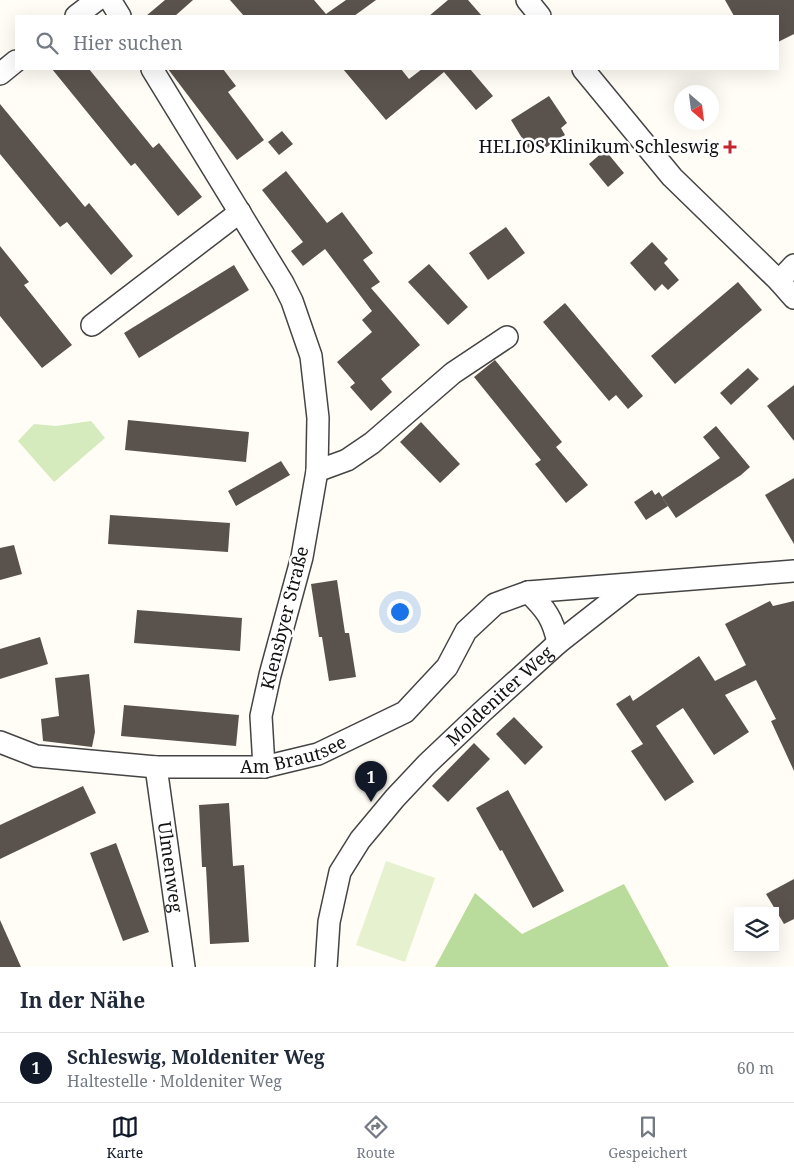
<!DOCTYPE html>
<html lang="de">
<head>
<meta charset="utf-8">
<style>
  :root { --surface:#fff; --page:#f2f2f3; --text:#1f2937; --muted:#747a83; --line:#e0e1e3; --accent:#111827 }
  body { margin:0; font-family:"Noto Serif",serif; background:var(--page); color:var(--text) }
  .controls { position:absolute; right:15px; bottom:15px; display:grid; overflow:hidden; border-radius:0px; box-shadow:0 5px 20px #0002 }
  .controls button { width:45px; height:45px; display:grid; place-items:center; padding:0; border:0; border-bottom:1px solid var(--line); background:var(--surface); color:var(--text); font:25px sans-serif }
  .compass { position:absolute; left:674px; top:85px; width:45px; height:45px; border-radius:50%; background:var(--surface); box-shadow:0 5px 20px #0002; rotate:152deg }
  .you { position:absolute; left:399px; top:611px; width:18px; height:18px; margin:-12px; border:4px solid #fff; border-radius:50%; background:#1a73e8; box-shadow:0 0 0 8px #1a73e833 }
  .badge { display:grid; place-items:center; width:32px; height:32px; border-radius:50%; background:var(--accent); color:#fff; font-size:16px; font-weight:700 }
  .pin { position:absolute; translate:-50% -41px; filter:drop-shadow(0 1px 2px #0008) }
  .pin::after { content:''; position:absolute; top:26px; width:18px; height:15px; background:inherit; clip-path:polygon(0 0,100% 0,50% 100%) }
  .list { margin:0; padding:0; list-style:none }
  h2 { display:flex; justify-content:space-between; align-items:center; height:65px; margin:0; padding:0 20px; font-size:21px }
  h2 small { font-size:16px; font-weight:400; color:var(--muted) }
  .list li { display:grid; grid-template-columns:32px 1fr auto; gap:15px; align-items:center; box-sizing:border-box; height:70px; padding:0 20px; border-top:1px solid var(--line) }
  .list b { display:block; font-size:19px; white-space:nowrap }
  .list p { margin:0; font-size:16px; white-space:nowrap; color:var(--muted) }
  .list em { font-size:16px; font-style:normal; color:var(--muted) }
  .icon { flex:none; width:28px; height:28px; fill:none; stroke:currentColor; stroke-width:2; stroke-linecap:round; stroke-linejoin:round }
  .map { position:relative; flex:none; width:794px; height:967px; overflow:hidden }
  .search { position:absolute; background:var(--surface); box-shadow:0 5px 20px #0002; left:15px; right:15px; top:15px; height:55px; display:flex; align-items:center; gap:12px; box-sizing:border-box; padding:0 18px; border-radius:0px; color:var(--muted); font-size:19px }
  .sheet { height:135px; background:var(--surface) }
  nav { display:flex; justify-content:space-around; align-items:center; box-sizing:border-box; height:70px; border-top:1px solid var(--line); background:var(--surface); font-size:14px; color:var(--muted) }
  nav a { display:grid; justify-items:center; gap:2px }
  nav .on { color:var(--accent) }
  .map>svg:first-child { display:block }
  .green { fill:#d5ebbd }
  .forest { fill:#b9dc9c }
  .pitch { fill:#e6f2cf }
  .building { fill:#5a524d }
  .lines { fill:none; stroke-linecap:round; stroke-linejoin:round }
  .minor-casing { stroke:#444; stroke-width:24 }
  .minor { stroke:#fff; stroke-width:21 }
  .poi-dot { fill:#c4262e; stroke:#fff; stroke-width:2 }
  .labels { text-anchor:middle; stroke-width:5; stroke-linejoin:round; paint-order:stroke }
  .poi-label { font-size:18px; fill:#111; stroke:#fff; text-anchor:end }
  .street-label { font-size:18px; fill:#111; stroke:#fff }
</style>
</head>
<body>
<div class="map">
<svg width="794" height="967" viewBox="0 0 794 967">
  <rect width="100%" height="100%" fill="#fffdf5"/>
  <path class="green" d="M91,421L105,438L54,482L18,441L34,424L56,426Z"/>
  <path class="forest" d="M624,884L669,967H435L475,893L522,934Z"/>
  <path class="pitch" d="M386,861L435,878L405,962L356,945Z"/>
  <g class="building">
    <path d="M165,0H193L175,16H146Z"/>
    <path d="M230,0H314L326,14L346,0H376L354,16H244Z"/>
    <path d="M448,0H468L482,16H429Z"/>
    <path d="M725,0H794V34L778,42V16H734Z"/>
    <path d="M52,69H89L153,148L159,143L202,197L178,216L135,163L131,166Z"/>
    <path d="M168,69H223L236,86L228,92L264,140L237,160Z"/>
    <path d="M343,69H401L409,79L422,69H470L493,96L476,110L444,72L386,120Z"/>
    <path d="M549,96L567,123L561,128L565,135L542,150L537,142L528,148L511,120Z"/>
    <path d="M0,104L85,207L89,203L133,256L111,275L67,222L60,227L0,154Z"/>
    <path d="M282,131L293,144L279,155L268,142Z"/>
    <path d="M605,150L624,173L608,187L589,164Z"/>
    <path d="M286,171L327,223L342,212L373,253L363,260L380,282L371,288L420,345L381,379L392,392L371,411L350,387L355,383L337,362L372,332L362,320L372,311L325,249L303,266L291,251L303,242L262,190Z"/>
    <path d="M506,227L525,253L488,280L469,253Z"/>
    <path d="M652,242L668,259L664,263L679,280L668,290L662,284L655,291L630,263Z"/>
    <path d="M0,246L29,282L24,285L72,345L42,368L0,316Z"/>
    <path d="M429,264L468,307L448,325L408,282Z"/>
    <path d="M234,265L249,290L139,358L124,333Z"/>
    <path d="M738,282L762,310L675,384L651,356Z"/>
    <path d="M565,303L643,396L628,409L616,395L609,401L543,322Z"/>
    <path d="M495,360L562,442L556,447L588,485L566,503L535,464L541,460L474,377Z"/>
    <path d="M748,368L759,379L731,405L720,393Z"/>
    <path d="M794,385V441L767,406Z"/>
    <path d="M128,420L249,432L246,462L125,450Z"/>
    <path d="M421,422L460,464L440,483L400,442Z"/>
    <path d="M716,426L750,467L741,475L676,518L662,497L720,458L703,437Z"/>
    <path d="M281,461L290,475L236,506L228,491Z"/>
    <path d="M794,478V544L765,495Z"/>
    <path d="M652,490L655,495L659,492L668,506L646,520L634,502Z"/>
    <path d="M110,515L230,523L228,552L108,544Z"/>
    <path d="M14,545L22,574L0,580V548Z"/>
    <path d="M337,580L345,633H349L356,677L329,681L322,637H319L311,584Z"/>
    <path d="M770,601L773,606L794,601V771L771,721L776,719L756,680L725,695L749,732L714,755L683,708L656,726L694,782L665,801L631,751L643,744L616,704L630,695L633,701L699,656L715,681L746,665L725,624Z"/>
    <path d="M137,610L242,618L240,651L134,643Z"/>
    <path d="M40,637L48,664L0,679V649Z"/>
    <path d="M89,674L95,732L92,747L43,741L41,719L59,716L55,678Z"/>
    <path d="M124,705L239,715L236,746L121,736Z"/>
    <path d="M514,717L543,747L525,765L496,734Z"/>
    <path d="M474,743L490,759L448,802L432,786Z"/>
    <path d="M83,786L96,813L0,859V825Z"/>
    <path d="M508,790L564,891L533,908L502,850L500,851L476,808Z"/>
    <path d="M229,803L233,866L244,865L249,942L210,944L206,867H202L199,805Z"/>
    <path d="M116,843L149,932L123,941L90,853Z"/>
    <path d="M794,879V919L784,924L766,894Z"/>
    <path d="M0,920L21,967H0Z"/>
  </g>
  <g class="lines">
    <g class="minor-casing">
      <g id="minor">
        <path d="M110,0L120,16"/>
        <path d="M527,0L540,16"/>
        <path d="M76,16L97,0"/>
        <path d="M152,69L283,283L292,301L311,356L318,418L317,471L302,557L270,675L261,716L264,767"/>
        <path d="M583,69L672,177L779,281L794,298"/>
        <path d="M0,74L16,61"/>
        <path d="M779,281L794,265"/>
        <path d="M92,325L240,212"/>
        <path d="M317,471L347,460L372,443L453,373L507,337"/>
        <path d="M528,592C546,609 553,619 558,643"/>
        <path id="s1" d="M0,742L36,756L156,767H264L318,754L405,712L447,667L466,631L495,604L528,592L794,571"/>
        <path id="s2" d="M156,767L184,967"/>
        <path id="s3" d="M326,967L329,922L340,872L360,840L395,798L427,764L483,711L558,643L632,585"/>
      </g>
    </g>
    <use href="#minor" class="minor"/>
  </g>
  <path class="poi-dot" d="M727.5 139.5h5v5h5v5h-5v5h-5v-5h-5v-5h5z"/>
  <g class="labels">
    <g class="poi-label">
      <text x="719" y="153">HELIOS Klinikum Schleswig</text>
    </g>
    <g class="street-label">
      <text transform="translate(285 618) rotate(-76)" y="6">Klensbyer Straße</text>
      <text dy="6" stroke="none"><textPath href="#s3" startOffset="335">Moldeniter Weg</textPath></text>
      <text dy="6" stroke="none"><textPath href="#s1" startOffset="298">Am Brautsee</textPath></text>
      <text dy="6" stroke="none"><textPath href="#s2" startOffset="101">Ulmenweg</textPath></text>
    </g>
  </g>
</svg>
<div class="controls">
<button><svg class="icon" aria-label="layers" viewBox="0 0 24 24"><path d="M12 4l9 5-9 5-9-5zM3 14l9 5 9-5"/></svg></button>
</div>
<svg class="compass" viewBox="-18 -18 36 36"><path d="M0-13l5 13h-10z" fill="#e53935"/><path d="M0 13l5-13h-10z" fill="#747a83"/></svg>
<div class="you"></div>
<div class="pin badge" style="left:371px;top:802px">1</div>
<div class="search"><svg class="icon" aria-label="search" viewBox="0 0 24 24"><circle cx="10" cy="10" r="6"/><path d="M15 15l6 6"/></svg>Hier suchen</div>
</div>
<section class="sheet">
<h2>In der Nähe<small></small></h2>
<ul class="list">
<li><span class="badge">1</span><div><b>Schleswig, Moldeniter Weg</b><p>Haltestelle · Moldeniter Weg</p></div><em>60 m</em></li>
</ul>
</section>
<nav>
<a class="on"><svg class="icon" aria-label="map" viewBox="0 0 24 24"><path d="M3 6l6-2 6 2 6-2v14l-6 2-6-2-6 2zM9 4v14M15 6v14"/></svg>Karte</a>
<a><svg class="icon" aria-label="directions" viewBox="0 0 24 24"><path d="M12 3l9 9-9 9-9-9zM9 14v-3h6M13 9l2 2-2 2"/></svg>Route</a>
<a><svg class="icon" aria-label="saved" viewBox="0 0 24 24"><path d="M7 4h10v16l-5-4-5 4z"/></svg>Gespeichert</a>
</nav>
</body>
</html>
